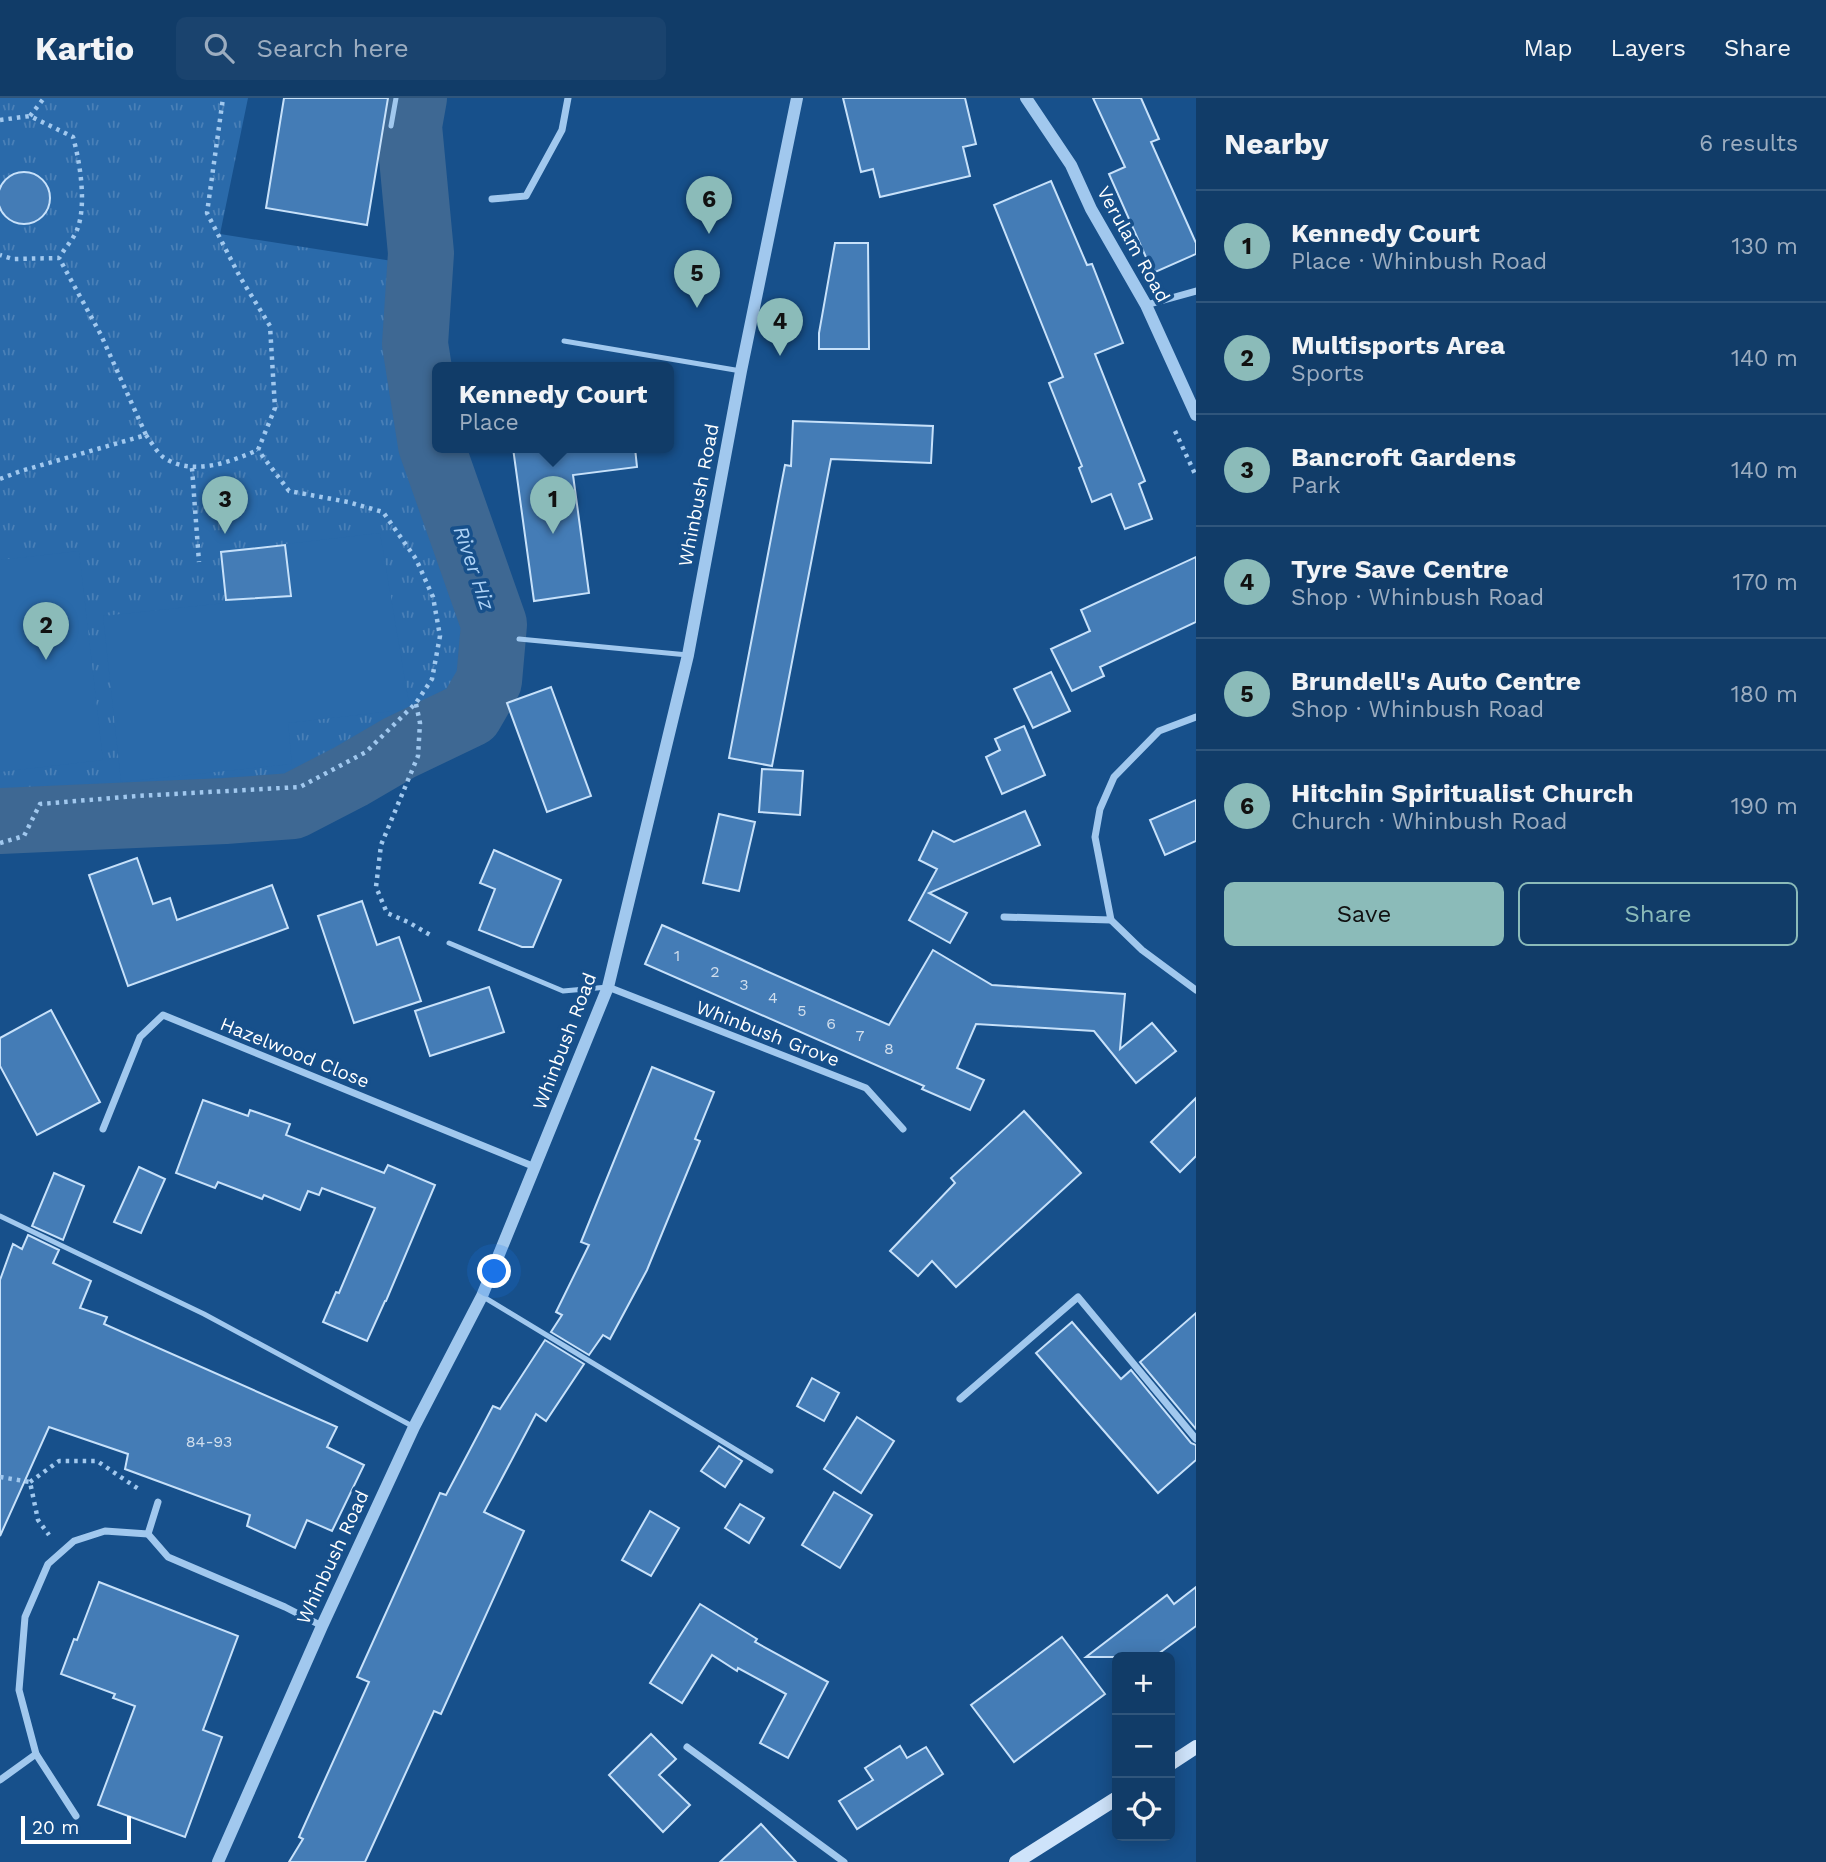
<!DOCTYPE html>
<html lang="en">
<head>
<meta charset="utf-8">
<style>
  :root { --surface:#113c68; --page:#1a436e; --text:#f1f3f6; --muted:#9cadc0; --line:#30567c; --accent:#8bbbb9 }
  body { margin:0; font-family:"Work Sans",sans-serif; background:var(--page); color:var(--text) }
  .controls { position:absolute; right:21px; bottom:21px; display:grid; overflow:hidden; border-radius:10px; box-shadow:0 4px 18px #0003 }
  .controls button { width:63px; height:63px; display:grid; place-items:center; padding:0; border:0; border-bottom:2px solid var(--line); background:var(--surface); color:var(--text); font:35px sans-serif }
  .scale { position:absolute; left:21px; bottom:18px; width:110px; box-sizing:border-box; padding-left:7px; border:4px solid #fff; border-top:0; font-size:19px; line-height:24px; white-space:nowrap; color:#fff; -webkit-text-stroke:5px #17508b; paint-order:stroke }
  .you { position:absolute; left:495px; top:1174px; width:24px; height:24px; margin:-18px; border:5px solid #fff; border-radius:50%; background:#1a73e8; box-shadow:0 0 0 10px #1a73e833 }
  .badge { display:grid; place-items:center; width:46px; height:46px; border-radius:50%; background:var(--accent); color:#111; font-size:23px; font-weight:700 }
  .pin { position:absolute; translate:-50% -58px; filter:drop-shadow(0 2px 4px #0008) }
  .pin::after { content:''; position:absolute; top:37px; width:24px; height:21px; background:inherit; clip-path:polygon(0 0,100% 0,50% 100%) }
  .popup { position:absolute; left:432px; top:264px; width:242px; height:91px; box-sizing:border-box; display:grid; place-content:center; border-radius:10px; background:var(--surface); filter:drop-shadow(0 2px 5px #0005); font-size:23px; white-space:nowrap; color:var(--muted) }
  .popup b { font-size:26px; color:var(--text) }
  .popup::after { content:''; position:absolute; left:50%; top:100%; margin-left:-14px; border:14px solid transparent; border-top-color:var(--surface) }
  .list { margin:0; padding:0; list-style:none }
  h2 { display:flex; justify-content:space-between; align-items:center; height:91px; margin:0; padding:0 28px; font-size:30px }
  h2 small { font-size:23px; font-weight:400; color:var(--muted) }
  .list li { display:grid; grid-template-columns:46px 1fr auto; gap:21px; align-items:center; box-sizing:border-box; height:112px; padding:0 28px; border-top:2px solid var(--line) }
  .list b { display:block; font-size:26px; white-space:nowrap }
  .list p { margin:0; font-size:23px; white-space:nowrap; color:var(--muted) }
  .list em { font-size:23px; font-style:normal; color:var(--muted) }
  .actions { display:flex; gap:14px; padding:21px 28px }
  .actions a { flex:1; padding:16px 0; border:2px solid var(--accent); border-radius:10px; text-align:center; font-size:24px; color:var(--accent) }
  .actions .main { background:var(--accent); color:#111 }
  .icon { flex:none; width:38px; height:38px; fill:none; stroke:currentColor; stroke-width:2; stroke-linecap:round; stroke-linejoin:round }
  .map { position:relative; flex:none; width:1196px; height:1764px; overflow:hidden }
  header { display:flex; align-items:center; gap:42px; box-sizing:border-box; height:98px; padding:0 35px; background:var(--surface); border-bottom:2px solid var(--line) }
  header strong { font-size:33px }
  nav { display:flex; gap:38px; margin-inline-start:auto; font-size:24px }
  .search { width:490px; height:63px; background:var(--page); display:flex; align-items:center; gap:18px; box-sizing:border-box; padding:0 24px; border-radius:10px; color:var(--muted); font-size:26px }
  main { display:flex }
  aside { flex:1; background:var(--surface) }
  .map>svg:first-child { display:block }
  .park { fill:url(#park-tufts) }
  .pitch { fill:#2a6aaa }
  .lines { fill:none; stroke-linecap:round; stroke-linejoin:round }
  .river { stroke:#3e6893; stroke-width:66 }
  .building { fill:#447cb6; stroke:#c7e1fa; stroke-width:2 }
  .path { stroke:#a1c8ee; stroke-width:4.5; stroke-dasharray:3.5 5; stroke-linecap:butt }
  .service { stroke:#a1c8ee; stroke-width:5 }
  .minor { stroke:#a1c8ee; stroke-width:7 }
  .tertiary { stroke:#a1c8ee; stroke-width:12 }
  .secondary { stroke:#cee3fa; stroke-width:14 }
  .labels { text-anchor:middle; stroke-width:7; stroke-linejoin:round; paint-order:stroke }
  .number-label { font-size:16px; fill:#d0deed }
  .street-label { font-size:19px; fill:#fff; stroke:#17508b }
  .water-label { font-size:21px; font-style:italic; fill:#add2f6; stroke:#17508b }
</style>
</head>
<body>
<header>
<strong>Kartio</strong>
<div class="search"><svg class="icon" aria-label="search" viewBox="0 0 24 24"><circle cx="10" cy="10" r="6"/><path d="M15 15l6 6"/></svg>Search here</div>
<nav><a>Map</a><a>Layers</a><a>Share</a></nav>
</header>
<main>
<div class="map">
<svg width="1196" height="1764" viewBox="0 0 1196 1764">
  <defs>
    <pattern id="park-tufts" width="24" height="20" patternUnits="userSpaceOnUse" patternTransform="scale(1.75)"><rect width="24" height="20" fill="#2a6aaa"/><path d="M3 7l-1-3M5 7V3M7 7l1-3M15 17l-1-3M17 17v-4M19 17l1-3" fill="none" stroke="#4a80b7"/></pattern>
  </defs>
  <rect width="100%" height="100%" fill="#17508b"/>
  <path class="park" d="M0,0H248L220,136L405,165L395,256L415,353L484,519L464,600L389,624L342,658L298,681L110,693L0,709Z"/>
  <g class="pitch">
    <path d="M380,435L410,611L288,625L292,666L121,684L103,518L290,498L286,446Z"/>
    <path d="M79,453L103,662L0,674V462Z"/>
  </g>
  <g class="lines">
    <path class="river" d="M0,723L225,713L293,708L351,678L399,650L470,616L489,583L494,526L431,347L415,246L421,155L409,28L414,0"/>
  </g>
  <g class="building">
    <path d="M284,0H388L367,127L266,110Z"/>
    <path d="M843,0H965L976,46L963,49L970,78L880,99L873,71L861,74Z"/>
    <path d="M1093,0H1141L1159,41L1151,44L1196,145V156L1153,175L1109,76L1125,69Z"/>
    <circle cx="24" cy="100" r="26"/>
    <path d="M1051,83L1087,167L1092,166L1123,245L1095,256L1145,383L1139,386L1152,421L1125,431L1111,396L1092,404L1079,370L1082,368L1049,285L1063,279L994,107Z"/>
    <path d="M835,145H868L869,251H819V235Z"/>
    <path d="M793,323L933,328L931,365L831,361L772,668L729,660L785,367L791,368Z"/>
    <path d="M513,350H635L637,369L573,377L589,495L534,503Z"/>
    <path d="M285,447L291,498L226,502L221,454Z"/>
    <path d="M1196,459V524L1100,569L1104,578L1072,593L1051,551L1090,533L1081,512Z"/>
    <path d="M1051,574L1070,613L1033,630L1014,591Z"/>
    <path d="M551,589L591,698L547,714L507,605Z"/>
    <path d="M1024,628L1045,677L1002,696L986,659L1000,652L995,641Z"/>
    <path d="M762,671L803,673L800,717L759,714Z"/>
    <path d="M1196,702V743L1165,757L1150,722Z"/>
    <path d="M1025,713L1040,747L929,795L967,815L950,845L909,822L937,771L919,762L933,733L954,744Z"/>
    <path d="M719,716L755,724L739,793L703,785Z"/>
    <path d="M494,752L561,782L533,849H522L479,832L495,791L480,785Z"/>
    <path d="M137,760L153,806L170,800L177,822L272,787L288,830L128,888L89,777Z"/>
    <path d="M362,803L377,847L399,839L421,903L354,925L318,818Z"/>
    <path d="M662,827L889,927L933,852L992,887L1125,896L1120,951L1152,925L1176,953L1136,985L1094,933L976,926L957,970L984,982L970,1012L922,991L924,988L645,866Z"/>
    <path d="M489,889L504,934L430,958L415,913Z"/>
    <path d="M51,912L100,1004L37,1037L0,968V940Z"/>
    <path d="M652,969L714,994L695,1041L700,1043L647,1172L610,1241L603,1237L589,1257L551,1234L562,1217L556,1214L589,1147L581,1144Z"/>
    <path d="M1196,1000V1058L1180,1074L1151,1044Z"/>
    <path d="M203,1002L248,1018L250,1012L290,1026L286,1037L384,1075L388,1067L435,1087L386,1203H385L367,1243L323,1224L336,1194L339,1195L375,1110L322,1090L319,1097L308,1093L300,1112L264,1097L262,1101L218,1084L215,1090L176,1075Z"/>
    <path d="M1024,1013L1081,1075L956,1189L932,1163L918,1178L890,1153L955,1085L951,1080Z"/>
    <path d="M139,1069L165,1081L141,1135L114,1124Z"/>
    <path d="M54,1075L84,1088L63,1142L32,1128Z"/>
    <path d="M28,1137L59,1152L53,1165L91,1183L80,1210L107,1219L104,1226L337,1329L327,1349L364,1367L332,1433L307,1422L295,1450L247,1428L250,1417L125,1371L128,1356L49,1329L0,1438V1182L13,1146L22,1151Z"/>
    <path d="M1196,1215V1331L1140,1264Z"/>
    <path d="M1072,1224L1121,1281L1131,1272L1191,1345L1196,1347V1362L1158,1395L1036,1255Z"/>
    <path d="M545,1242L584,1266L546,1323L536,1316L484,1414L524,1433L441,1616L434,1613L365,1764H289L303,1741L299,1739L369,1584L357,1579L440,1395L446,1397L493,1308L500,1311Z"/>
    <path d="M812,1280L839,1295L824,1323L797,1308Z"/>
    <path d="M857,1319L894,1343L861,1395L824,1371Z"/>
    <path d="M719,1348L742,1363L725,1389L701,1373Z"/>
    <path d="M834,1394L872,1417L840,1470L802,1447Z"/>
    <path d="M740,1406L764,1420L749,1445L725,1430Z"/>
    <path d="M650,1413L679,1430L651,1478L622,1462Z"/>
    <path d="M99,1484L238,1538L203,1632L222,1639L185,1739L98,1707L135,1608L113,1600L115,1596L61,1576L74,1541L77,1542Z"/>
    <path d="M1196,1489V1528L1154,1559H1086L1167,1497L1174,1506Z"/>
    <path d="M700,1506L757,1541L755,1544L828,1584L788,1660L760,1645L786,1596L738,1570L737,1573L712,1557L682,1605L650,1585Z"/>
    <path d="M1062,1539L1105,1596L1014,1664L971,1607Z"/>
    <path d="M651,1636L676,1661L659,1677L690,1707L663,1734L609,1677Z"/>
    <path d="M900,1648L907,1660L926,1649L943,1676L857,1731L839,1703L873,1682L865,1670Z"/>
    <path d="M761,1726L796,1764H720Z"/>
  </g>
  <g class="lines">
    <g class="path">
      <path d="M30,18L44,0"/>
      <path d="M0,22L30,18L73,39C80,64 87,107 77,132C73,142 64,151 59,160L13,161L0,157"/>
      <path d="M1175,333L1196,378"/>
      <path d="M146,337C151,344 157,354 163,359C192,379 230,364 258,352L275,310L270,228L240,179L207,115L223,0"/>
      <path d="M192,370L199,464"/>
      <path d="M0,381L21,373L146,337L101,237L59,160"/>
      <path d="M416,606L420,625L418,658L381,747L376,789L387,815L408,824L432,838"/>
      <path d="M0,745L24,738L40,706L137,698L300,689L366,654L416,605L432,581L440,538L433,499L416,461L383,414L348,404L289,393L258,352"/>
      <path d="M0,1379L30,1384L38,1422L49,1437"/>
      <path d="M30,1384L59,1363H97L140,1392"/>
    </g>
    <g class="service">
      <path d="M391,28L396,0"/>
      <path d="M564,243L741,273"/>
      <path d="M519,541L688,557"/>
      <path d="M449,845L563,893L608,889"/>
      <path d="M0,1118L204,1216L414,1329"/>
      <path d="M482,1198L771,1373"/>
    </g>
    <g class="minor">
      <path d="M492,101L526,98L562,32L568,0"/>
      <path d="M1146,207L1196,193"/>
      <path d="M1196,619L1159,633L1114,679L1100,711L1095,739L1111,822L1142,852L1196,892"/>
      <path d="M1004,819L1111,822"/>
      <path d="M608,889L866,990L903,1031"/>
      <path d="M103,1031L140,939L163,917L535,1069"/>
      <path d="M960,1301L1078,1199L1196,1341"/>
      <path d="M158,1404L148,1436L168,1459L285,1509L322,1528"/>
      <path d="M687,1649L844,1764"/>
      <path d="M0,1682L36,1656"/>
      <path d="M76,1718L36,1656L19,1592L25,1519L48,1466L74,1443L105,1433L148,1436"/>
    </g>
    <g class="tertiary">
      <path d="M1026,0L1071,67L1091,111L1146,207L1196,317"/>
      <path d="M218,1764L322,1528L414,1329L482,1198L608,889L688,557L741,273L797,0"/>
    </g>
    <g class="secondary">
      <path d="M1170,1666L1196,1649"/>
      <path d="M1016,1764L1117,1700"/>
    </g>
  </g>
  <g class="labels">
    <g class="number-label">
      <text x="677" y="863">1</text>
      <text x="715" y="879">2</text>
      <text x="744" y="892">3</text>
      <text x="773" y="905">4</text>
      <text x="802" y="918">5</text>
      <text x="831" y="931">6</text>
      <text x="860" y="943">7</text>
      <text x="889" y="956">8</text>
      <text x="209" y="1349">84-93</text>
    </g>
    <g class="street-label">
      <text transform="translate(1134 146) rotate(61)" y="7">Verulam Road</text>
      <text transform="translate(698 397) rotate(-79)" y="7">Whinbush Road</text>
      <text transform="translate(768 935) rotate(21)" y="7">Whinbush Grove</text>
      <text transform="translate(564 943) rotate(-69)" y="7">Whinbush Road</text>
      <text transform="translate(295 954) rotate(22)" y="7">Hazelwood Close</text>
      <text transform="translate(332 1459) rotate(-65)" y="7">Whinbush Road</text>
    </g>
    <g class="water-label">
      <text transform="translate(474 470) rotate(71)" y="7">River Hiz</text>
    </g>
  </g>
</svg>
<div class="controls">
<button>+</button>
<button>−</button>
<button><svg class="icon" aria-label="locate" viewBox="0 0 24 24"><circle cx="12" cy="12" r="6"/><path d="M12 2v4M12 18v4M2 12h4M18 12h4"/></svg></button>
</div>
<div class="scale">20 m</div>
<div class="you"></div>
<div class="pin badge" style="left:553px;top:436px">1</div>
<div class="popup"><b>Kennedy Court</b>Place</div>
<div class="pin badge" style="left:46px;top:562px">2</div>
<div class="pin badge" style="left:225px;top:436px">3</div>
<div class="pin badge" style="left:780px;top:258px">4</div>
<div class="pin badge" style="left:697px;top:210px">5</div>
<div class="pin badge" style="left:709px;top:136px">6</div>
</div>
<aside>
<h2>Nearby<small>6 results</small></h2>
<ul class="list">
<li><span class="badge">1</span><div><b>Kennedy Court</b><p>Place · Whinbush Road</p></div><em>130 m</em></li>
<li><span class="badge">2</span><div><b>Multisports Area</b><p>Sports</p></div><em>140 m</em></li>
<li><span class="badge">3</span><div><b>Bancroft Gardens</b><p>Park</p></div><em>140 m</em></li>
<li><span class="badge">4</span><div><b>Tyre Save Centre</b><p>Shop · Whinbush Road</p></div><em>170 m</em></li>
<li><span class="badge">5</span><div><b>Brundell's Auto Centre</b><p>Shop · Whinbush Road</p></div><em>180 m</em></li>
<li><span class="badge">6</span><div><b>Hitchin Spiritualist Church</b><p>Church · Whinbush Road</p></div><em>190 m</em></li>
</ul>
<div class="actions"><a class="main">Save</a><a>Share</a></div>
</aside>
</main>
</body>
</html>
